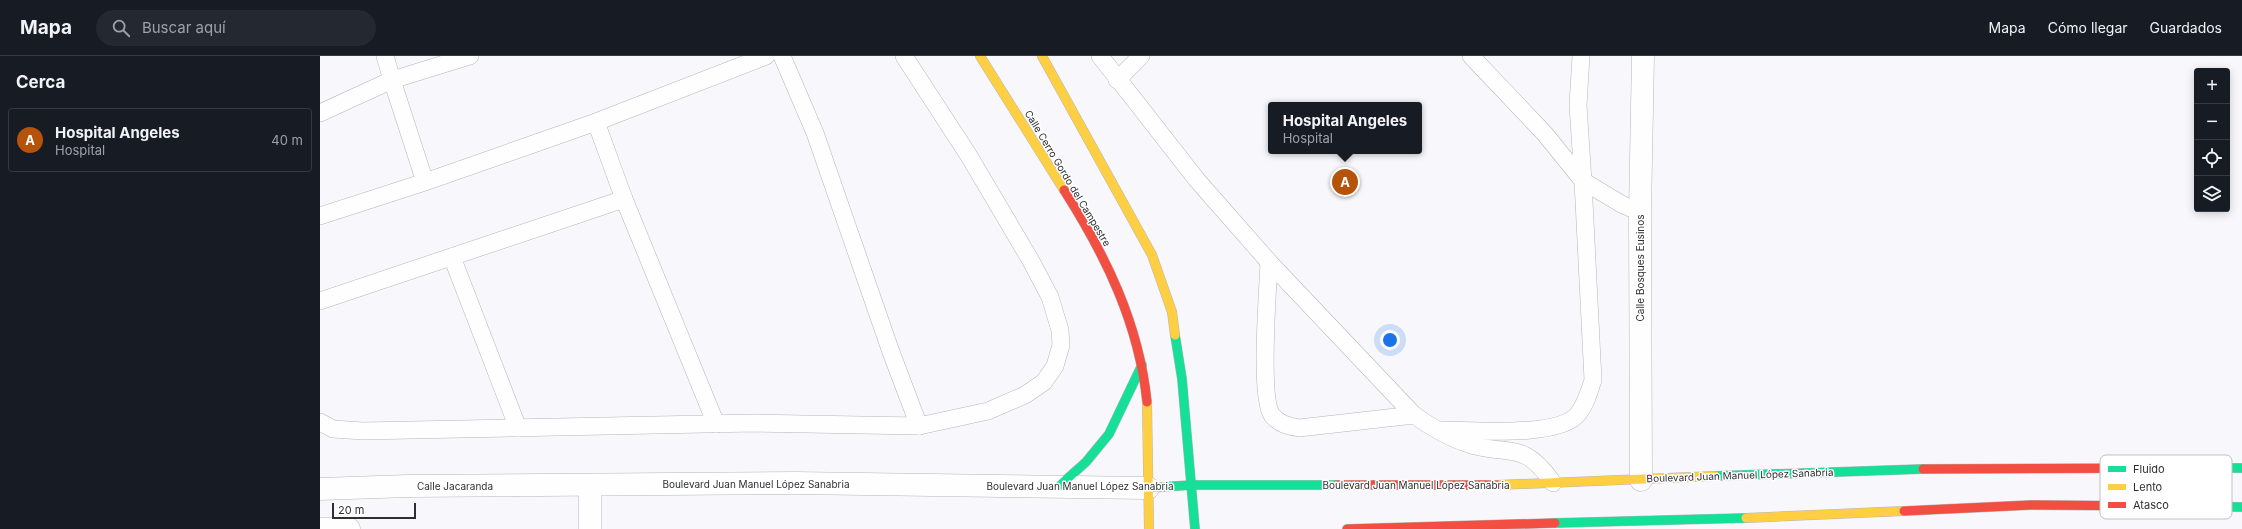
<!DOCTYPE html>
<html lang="es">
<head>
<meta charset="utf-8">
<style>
  :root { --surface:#171b24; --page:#242831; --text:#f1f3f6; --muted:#9ea1a6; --line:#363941; --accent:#b45309 }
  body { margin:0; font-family:Inter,sans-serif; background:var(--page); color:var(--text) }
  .controls { position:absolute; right:12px; top:12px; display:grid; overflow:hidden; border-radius:4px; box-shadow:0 2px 10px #0003 }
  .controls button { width:36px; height:36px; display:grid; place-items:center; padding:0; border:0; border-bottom:1px solid var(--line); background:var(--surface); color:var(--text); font:20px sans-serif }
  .scale { position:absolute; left:12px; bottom:10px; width:84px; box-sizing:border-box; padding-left:4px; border:2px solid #2e2f32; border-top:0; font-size:11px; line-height:14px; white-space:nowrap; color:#2e2f32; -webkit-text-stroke:3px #fff; paint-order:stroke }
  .you { position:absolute; left:1070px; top:284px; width:14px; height:14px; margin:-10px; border:3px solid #fff; border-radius:50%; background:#1a73e8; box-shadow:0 0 0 6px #1a73e833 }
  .badge { display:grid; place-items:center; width:26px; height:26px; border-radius:50%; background:var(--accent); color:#fff; font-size:13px; font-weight:700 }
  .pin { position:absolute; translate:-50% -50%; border:2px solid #fff; box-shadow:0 1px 4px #0006 }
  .popup { position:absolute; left:948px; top:46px; width:154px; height:52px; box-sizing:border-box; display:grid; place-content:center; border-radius:4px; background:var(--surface); filter:drop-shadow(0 1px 3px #0005); font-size:13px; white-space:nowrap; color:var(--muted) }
  .popup b { font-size:15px; color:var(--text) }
  .popup::after { content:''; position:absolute; left:50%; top:100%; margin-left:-8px; border:8px solid transparent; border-top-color:var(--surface) }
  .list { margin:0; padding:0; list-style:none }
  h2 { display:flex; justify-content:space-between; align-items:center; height:52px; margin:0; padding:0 16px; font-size:17px }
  h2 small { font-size:13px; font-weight:400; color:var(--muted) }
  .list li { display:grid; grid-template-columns:26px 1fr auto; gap:12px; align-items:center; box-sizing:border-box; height:64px; margin:0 8px 8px; padding:0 8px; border:1px solid var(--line); border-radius:4px }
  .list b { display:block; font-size:15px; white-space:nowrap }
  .list p { margin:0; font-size:13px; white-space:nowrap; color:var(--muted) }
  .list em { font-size:13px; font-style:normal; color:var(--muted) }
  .icon { flex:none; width:22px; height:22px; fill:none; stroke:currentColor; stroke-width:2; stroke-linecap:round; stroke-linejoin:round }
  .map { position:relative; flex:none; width:1922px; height:473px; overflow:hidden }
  header { display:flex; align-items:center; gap:24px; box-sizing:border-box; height:56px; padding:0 20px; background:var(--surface); border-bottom:1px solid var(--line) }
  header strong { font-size:19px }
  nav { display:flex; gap:22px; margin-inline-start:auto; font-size:14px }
  .search { width:280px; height:36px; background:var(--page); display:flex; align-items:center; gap:10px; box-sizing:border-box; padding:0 14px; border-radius:22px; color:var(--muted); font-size:15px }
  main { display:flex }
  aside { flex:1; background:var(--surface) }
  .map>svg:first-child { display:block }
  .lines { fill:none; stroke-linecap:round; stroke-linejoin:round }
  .lane-casing { stroke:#b6b6b9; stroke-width:18 }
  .street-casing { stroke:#b6b6b9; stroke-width:23 }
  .fast-casing { stroke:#b6b6b9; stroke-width:10 }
  .slow-casing { stroke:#b6b6b9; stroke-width:10 }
  .jam-casing { stroke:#b6b6b9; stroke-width:10 }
  .lane { stroke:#fefeff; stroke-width:17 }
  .street { stroke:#fefeff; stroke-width:22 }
  .fast { stroke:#16e098; stroke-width:9 }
  .slow { stroke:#ffcf43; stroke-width:9 }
  .jam { stroke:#f24e42; stroke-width:9 }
  .labels { text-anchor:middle; stroke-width:3; stroke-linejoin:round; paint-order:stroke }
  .street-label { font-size:10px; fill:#2e2f32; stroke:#fff }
  .key { fill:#fff; stroke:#c0c1c2; stroke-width:1 }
  .key-label { font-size:11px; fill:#2e2f32 }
</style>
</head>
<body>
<header>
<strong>Mapa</strong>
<div class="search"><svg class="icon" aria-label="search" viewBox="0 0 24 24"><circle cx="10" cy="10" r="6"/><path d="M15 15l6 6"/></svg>Buscar aquí</div>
<nav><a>Mapa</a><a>Cómo llegar</a><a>Guardados</a></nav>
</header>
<main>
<aside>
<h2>Cerca<small></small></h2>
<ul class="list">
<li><span class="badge">A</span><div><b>Hospital Angeles</b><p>Hospital</p></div><em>40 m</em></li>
</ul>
</aside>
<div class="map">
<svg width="1922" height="473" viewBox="0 0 1922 473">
  <rect width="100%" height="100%" fill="#f8f8fc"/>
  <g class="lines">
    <g class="lane-casing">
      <g id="lane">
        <path d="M462,0L495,77L571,296L599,370"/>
        <path d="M780,0L877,124L949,206L1094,359C1112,372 1129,382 1151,389C1192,400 1204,385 1233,427"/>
        <path d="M1151,0L1225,78L1263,125L1258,49L1261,0"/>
        <path d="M797,24L821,0"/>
        <path d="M0,57L72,24L65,0"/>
        <path d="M276,66L304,143L396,368"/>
        <path d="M1263,125L1303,149L1320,156"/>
        <path d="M105,126L72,24L150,0"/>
        <path d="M0,160L105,126L276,66L446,0"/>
        <path d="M132,201L198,372"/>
        <path d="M949,206C948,233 939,341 952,359C959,368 968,370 979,372L1094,359"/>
        <path d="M0,245L304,143"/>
        <path d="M0,366L13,373L43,375L434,367L599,370L668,355L705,339L724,326L735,310L741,289L740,274L730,241L711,205L649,100L584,0"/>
        <path d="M1121,374C1152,374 1239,382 1258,358C1266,348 1269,336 1273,324L1263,125"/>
      </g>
    </g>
    <g class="street-casing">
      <g id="street">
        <path d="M1321,424L1320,156L1323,0"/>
        <path d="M270,429V473"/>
        <path d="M0,433L88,430L475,427L828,432"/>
        <path d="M0,473H29"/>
      </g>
    </g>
    <g class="fast-casing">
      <g id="fast">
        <path d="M855,279L862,323L875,473"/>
        <path d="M1869,412H1922"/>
        <path d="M1395,420L1603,413"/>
        <path d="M739,430L766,406L789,378L822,309"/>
        <path d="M828,432L871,429H1017"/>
        <path d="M1836,450L1922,451"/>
        <path d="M1235,467L1426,462"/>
      </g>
    </g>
    <g class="slow-casing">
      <g id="slow">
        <path d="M660,0L744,134"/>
        <path d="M722,0L832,199L852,256L855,279"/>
        <path d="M827,346L829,473"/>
        <path d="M1177,429L1395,420"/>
        <path d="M1426,462L1584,455"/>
      </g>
    </g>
    <g class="jam-casing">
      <g id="jam">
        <path d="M744,134C786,200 819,268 827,346"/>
        <path d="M1603,413L1869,412"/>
        <path d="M1017,429H1177"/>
        <path d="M1584,455L1711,449L1836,450"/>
        <path d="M1027,473L1235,467"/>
      </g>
    </g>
    <use href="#lane" class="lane"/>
    <use href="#street" class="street"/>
    <use href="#fast" class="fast"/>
    <use href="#slow" class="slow"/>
    <use href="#jam" class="jam"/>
  </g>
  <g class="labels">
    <g class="street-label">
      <text transform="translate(748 122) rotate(59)" y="4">Calle Cerro Gordo del Campestre</text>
      <text transform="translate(1320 212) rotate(-90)" y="4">Calle Bosques Eusinos</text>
      <text transform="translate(1420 419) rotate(-2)" y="4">Boulevard Juan Manuel López Sanabria</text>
      <text x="436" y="432">Boulevard Juan Manuel López Sanabria</text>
      <text x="1096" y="433">Boulevard Juan Manuel López Sanabria</text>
      <text x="135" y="434">Calle Jacaranda</text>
      <text x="760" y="434">Boulevard Juan Manuel López Sanabria</text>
    </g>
  </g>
  <rect x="1780" y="399" width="132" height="64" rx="6" class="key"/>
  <rect x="1788" y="410" width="18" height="6" fill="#16e098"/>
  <rect x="1788" y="428" width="18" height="6" fill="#ffcf43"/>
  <rect x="1788" y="446" width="18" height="6" fill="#f24e42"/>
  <g class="key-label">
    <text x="1813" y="417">Fluido</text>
    <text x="1813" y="435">Lento</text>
    <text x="1813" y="453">Atasco</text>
  </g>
</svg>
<div class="controls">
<button>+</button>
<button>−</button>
<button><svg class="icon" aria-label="locate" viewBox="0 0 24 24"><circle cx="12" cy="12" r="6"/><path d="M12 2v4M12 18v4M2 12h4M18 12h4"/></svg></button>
<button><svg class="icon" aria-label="layers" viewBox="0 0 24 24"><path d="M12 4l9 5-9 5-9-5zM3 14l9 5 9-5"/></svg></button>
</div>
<div class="scale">20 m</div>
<div class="you"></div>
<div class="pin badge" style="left:1025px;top:126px">A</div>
<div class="popup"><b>Hospital Angeles</b>Hospital</div>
</div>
</main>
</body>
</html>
